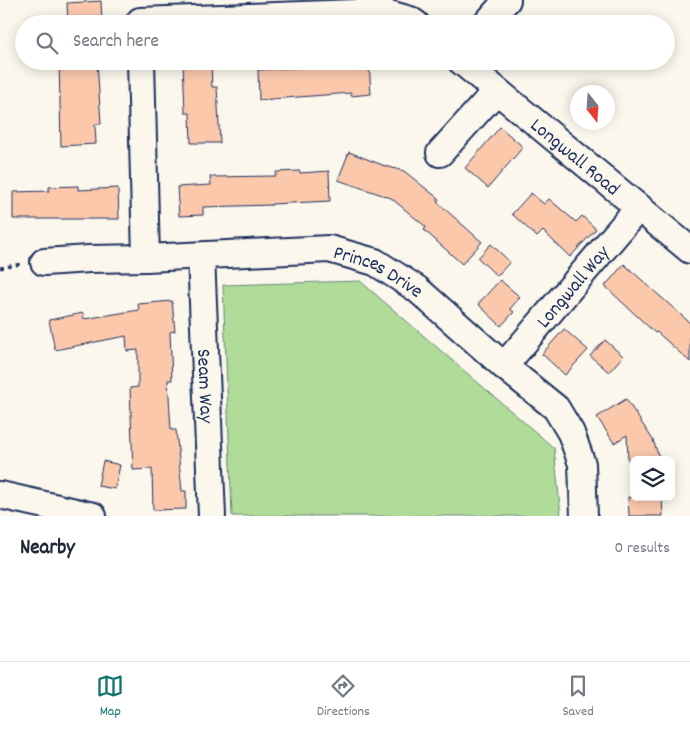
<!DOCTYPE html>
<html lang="en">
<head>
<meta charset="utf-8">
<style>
  :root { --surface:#fff; --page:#f2f2f3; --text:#1f2937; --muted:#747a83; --line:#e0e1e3; --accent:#0f766e }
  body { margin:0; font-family:Dekko,sans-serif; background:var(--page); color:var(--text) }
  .controls { position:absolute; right:15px; bottom:15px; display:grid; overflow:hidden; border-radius:8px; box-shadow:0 2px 12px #0003 }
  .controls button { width:45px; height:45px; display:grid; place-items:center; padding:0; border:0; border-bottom:1px solid var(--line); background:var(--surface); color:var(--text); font:25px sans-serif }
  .compass { position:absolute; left:570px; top:85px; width:45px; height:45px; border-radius:50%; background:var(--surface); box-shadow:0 2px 12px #0003; rotate:163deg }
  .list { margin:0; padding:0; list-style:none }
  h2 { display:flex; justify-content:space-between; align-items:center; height:65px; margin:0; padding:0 20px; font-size:21px }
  h2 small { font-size:16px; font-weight:400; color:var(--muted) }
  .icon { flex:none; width:28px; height:28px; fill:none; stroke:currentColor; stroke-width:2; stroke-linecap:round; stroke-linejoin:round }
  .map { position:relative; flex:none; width:690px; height:516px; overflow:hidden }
  .search { position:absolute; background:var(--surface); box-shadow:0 2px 12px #0003; left:15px; right:15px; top:15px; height:55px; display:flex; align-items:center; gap:12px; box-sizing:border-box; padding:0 18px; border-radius:28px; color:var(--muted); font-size:19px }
  .sheet { height:145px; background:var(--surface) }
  nav { display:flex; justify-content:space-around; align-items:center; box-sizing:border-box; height:70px; border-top:1px solid var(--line); background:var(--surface); font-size:14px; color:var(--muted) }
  nav a { display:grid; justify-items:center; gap:2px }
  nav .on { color:var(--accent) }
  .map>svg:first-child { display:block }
  .green { fill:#b1db99; stroke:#66857c }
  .building { fill:#fcc8ac; stroke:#1b2f5e }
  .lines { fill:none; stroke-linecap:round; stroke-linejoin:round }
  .minor-casing { stroke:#1b2f5e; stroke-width:30 }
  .path { stroke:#1b2f5e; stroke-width:3; stroke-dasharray:4 4; stroke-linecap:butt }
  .minor { stroke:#fbf7ec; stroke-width:26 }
  .labels { text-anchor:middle; stroke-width:4.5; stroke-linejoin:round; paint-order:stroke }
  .street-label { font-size:20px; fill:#1b2f5e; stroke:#fbf7ec }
</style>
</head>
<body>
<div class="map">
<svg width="690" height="516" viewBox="0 0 690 516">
  <rect width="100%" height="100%" fill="#fbf7ec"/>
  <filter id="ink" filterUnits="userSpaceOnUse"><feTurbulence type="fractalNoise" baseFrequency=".02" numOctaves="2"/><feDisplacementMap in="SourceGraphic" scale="10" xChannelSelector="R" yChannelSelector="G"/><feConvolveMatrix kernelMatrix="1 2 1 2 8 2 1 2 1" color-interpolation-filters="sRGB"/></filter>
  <g filter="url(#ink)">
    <path class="green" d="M360,281L554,448L561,516H232L223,285Z"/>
    <g class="building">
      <path d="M101,1L102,23L68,24L67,3Z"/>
      <path d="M59,61H97L101,124H95L96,144L61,146Z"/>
      <path d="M183,61H211L212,87H217L220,143H191L190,113H185Z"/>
      <path d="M323,61H369L371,94L351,96V93L259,100L258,70L324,66Z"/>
      <path d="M500,127L523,147L488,188L465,168Z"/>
      <path d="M349,152L385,166L404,171L439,199L437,202L482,242L462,264L424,230L426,227L391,198L338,180Z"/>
      <path d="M300,171V173L329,171L330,201L272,204V205L203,207V215L179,216L177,187L211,185L210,177L276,176V172Z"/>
      <path d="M78,186V190L118,188L119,219H13V192L49,191V187Z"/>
      <path d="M531,193L544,204L549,199L576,222L582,216L596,229L570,257L543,231L537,237L512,214Z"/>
      <path d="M491,244L510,262L497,276L478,258Z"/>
      <path d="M624,264L690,323V362L657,332L655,333L605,286Z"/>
      <path d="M500,280L520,297L510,309L514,312L501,326L478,304Z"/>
      <path d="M172,301L175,331L170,332L172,380H168L171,430H176L182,491H186V509L153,510L152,469L133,470L130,388L138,387V350L127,351L126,336L55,350L49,320L83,313L84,319L139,310L138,304Z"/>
      <path d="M564,329L588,350L565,375L542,354Z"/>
      <path d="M605,340L623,356L609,372L590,356Z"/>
      <path d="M626,399L653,440L660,460H628L627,435L614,443L597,417Z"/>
      <path d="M103,461L120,465L115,489L98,486Z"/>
      <path d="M628,497H662L663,516H629Z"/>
    </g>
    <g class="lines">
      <g class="minor-casing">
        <g id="minor">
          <path d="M140,21L382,12L410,20L416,24"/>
          <path d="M486,24L507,0"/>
          <path d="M141,61L146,258"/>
          <path id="s1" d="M461,61L690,250"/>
          <path d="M440,153L496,91"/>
          <path id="s2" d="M201,256L212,516"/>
          <path id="s3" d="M44,262L89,259L146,258L329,249L375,262L417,289L504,366L556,408L571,433L582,464L584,516"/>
          <path id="s4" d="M504,366L639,207"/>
          <path d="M0,495L93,516"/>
        </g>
      </g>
      <path class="path" d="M0,268L21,264"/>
      <use href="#minor" class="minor"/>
    </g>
  </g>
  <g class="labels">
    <g class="street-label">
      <text dy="7" stroke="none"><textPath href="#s1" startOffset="149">Longwall Road</textPath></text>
      <text dy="7" stroke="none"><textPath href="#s3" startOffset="340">Princes Drive</textPath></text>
      <text dy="7" stroke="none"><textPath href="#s4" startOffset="105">Longwall Way</textPath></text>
      <text dy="7" stroke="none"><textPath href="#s2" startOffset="130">Seam Way</textPath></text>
    </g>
  </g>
</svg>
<div class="controls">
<button><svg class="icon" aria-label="layers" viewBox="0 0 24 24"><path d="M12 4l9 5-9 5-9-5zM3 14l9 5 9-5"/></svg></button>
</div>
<svg class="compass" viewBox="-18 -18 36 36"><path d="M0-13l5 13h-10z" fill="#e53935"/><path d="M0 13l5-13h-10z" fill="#747a83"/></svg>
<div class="search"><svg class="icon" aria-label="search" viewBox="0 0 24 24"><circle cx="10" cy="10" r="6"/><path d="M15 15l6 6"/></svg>Search here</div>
</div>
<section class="sheet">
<h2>Nearby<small>0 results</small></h2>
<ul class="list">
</ul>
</section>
<nav>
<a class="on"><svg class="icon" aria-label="map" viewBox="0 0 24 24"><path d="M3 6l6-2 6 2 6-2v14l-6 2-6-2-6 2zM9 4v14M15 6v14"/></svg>Map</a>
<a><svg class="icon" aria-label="directions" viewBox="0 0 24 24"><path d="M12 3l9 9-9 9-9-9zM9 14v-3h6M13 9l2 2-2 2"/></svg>Directions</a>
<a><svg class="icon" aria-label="saved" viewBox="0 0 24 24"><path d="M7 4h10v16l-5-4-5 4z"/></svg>Saved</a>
</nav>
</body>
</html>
